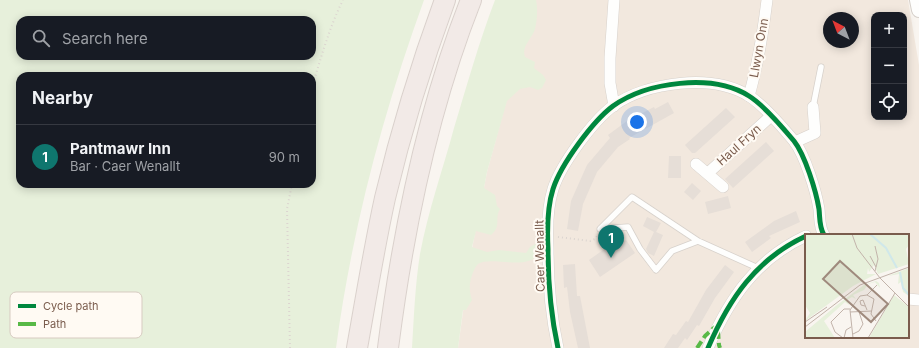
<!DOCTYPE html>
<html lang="en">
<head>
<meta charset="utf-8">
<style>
  :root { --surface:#171b24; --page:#242831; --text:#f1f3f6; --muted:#9ea1a6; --line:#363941; --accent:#0f766e }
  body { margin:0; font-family:Inter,sans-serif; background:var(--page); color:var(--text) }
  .controls { position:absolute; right:12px; top:12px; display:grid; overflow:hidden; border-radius:8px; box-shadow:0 2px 10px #0003 }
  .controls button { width:36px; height:36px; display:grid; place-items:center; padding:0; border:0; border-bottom:1px solid var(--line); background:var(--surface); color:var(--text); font:20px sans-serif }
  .compass { position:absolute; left:823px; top:12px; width:36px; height:36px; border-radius:50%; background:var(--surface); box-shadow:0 2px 10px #0003; rotate:318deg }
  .you { position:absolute; left:637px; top:122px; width:14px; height:14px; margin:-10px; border:3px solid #fff; border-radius:50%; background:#1a73e8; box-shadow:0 0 0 6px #1a73e833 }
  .badge { display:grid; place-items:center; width:26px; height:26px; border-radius:50%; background:var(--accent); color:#fff; font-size:13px; font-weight:700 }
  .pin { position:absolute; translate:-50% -33px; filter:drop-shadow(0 1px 2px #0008) }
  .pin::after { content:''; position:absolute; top:21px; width:14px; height:12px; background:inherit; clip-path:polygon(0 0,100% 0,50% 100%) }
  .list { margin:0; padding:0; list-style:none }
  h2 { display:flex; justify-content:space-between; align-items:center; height:52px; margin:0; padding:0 16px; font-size:17px }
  h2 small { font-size:13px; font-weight:400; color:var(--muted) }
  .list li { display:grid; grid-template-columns:26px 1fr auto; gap:12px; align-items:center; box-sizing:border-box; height:64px; padding:0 16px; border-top:1px solid var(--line) }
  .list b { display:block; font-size:15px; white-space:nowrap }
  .list p { margin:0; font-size:13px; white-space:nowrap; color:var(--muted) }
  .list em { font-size:13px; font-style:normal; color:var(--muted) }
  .icon { flex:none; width:22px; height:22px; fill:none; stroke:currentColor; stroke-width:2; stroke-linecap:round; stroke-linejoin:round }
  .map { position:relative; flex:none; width:919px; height:348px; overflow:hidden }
  .search { position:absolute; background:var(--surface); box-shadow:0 2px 10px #0003; left:16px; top:16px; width:300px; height:44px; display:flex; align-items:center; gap:10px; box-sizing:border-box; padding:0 14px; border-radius:12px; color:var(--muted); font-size:15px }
  .panel { position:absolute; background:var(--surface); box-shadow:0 2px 10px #0003; left:16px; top:72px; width:300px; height:116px; border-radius:12px }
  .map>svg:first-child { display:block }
  .residential { fill:#f2e8de; fill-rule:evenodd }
  .green { fill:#e7f0db; fill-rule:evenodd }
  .building { fill:#e6ded7 }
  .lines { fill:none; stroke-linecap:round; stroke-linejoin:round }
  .service-casing { stroke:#d7d1cb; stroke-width:7 }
  .minor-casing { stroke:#d7d1cb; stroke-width:12 }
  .tertiary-casing { stroke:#d7d1cb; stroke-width:16 }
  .motorway-casing { stroke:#dad1cc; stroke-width:22 }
  .path { stroke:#dcd5d0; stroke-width:2; stroke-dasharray:1 3; stroke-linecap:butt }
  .service { stroke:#fefefd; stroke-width:5.5 }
  .minor { stroke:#fefefd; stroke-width:11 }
  .tertiary { stroke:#fefefd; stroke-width:14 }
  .motorway { stroke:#f2eae7; stroke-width:20 }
  .quiet { stroke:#58b947; stroke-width:4; stroke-dasharray:8 4; stroke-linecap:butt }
  .cycleway-casing { stroke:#fffaf3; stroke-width:8 }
  .cycleway { stroke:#00873e; stroke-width:5 }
  .labels { text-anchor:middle; stroke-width:4; stroke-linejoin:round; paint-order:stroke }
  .street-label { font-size:12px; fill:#7a5c4d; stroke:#fffaf3 }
  .inset-river { fill:none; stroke:#d0e8ea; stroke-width:2 }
  .inset-road { fill:none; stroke:#c2b3aa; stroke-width:1 }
  .view { fill:#9f8a7d; fill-opacity:0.15; stroke:#9f8a7d; stroke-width:2 }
  .inset-edge { fill:none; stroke:#7a5c4d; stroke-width:2 }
  .key { fill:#fffaf3; stroke:#d7cbc1; stroke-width:1 }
  .key-label { font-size:11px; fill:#7a5c4d }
</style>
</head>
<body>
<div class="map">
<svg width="919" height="348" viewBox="0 0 919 348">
  <rect width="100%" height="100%" fill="#f9f5f0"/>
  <path class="residential" d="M534,0H908L919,65V348H458L471,254L487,172ZM874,15H904V117H874ZM829,18H853V42H829ZM806,235H908V337H806Z"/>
  <g class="green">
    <path d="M0,0H424C383,113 352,229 336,348H0ZM20,20H312V56H20ZM20,76H312V184H20Z"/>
    <path d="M495,0H536C538,8 537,21 535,29C532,39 521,46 525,57L535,62L534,68L543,75L546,80L542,88L538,90L530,87L520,89L507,101L487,172L484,188L495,195L497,206L500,209C494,219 502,226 491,235L476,231L472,247L487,252L499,250L526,253L530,247L537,243C541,245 542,248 541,253C537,256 533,260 528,261C515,266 488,257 478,264C475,267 473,272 472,275C469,284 469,291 472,300L466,310H463L458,348H412C414,317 415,285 420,254C428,211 443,169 454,128C467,85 479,42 495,0Z"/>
  </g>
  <g class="building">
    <path d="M668,102L674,113L629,138L630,139L618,147L597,172L583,204L578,231L567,229L571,201L587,165L610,138L608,135L627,121L654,107L655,109Z"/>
    <path d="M726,108L735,117L695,153H692L685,145Z"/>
    <path d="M766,142L774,151L733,188L725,179Z"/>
    <path d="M669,156H681V178H668Z"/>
    <path d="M692,183L701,191L693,200L684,192Z"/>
    <path d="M728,196L731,208L708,214L705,202Z"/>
    <path d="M796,211L800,222L769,236L771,238L752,252L745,242L774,221Z"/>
    <path d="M647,217L661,223L656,232L663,235L654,256L648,253L646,249L654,232L643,226Z"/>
    <path d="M626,240L635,253L600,277L589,260L606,248L609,252Z"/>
    <path d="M575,264L577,296H580L590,348H578L570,312L567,287L564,288L563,265Z"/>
    <path d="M725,265L734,272L715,298L699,326L697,325L687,340L685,338L678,348H664L673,334L676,335L686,321L688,322L706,290Z"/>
  </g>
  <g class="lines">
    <g class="service-casing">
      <g id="service">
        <path d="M813,107L821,67"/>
        <path d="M698,241L672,251L656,270L640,249L628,227L600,229L632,197L698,241L758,268"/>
      </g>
    </g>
    <g class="minor-casing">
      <g id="minor">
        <path d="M614,0L610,58V83L614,106"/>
        <path d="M749,96C758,64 763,33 767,0"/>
        <path d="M795,142L815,133L813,107"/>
        <path d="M696,164L723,187"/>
        <path d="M708,173L771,116"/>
        <path d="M908,299L919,300"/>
        <path d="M558,348C551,316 548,282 548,249C547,229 547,208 553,189C561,164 593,121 613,106C647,82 712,73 749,96C762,104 784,129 794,141C805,155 816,191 819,209C820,218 819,227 824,235"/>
        <path d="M708,348C729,299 756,259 806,236"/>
      </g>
    </g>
    <g class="tertiary-casing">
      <path id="tertiary" d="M917,0L919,10"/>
    </g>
    <g class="motorway-casing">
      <g id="motorway">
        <path d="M357,348C366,298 374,248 385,198C401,131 421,65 445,0"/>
        <path d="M388,348C403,230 427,111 471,0"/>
      </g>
    </g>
    <g class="path">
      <path d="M312,87C321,58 329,28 343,0"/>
      <path d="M558,237L590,241L595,239L597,236"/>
      <path d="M290,348L287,209L292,184"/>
    </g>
    <use href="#service" class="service"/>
    <use href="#minor" class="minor"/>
    <use href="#tertiary" class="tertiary"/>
    <use href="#motorway" class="motorway"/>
    <g class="quiet">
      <path d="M718,331L719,345L720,348"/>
      <path d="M697,348L705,336L715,327"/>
    </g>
    <g class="cycleway-casing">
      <g id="cycleway">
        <path d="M558,348C551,316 548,282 548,249C547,229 547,208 553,189C561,164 593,121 613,106C647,82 712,73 749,96C762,104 784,129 794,141C805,155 816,191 819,209C820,218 819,227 824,235"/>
        <path d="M708,348C729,299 756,259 806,236"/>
      </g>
    </g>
    <use href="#cycleway" class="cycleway"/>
  </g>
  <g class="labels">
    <g class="street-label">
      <text transform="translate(759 48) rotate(-80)" y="4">Llwyn Onn</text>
      <text transform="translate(739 145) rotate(-42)" y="4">Haul Fryn</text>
      <text transform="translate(540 256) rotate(-91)" y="4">Caer Wenallt</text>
    </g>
  </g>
  <g transform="translate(805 234)">
    <rect width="104" height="104" fill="#f9f5f0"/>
    <path d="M0,0H104V11L101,15L104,30L73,40L69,31L64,38L63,34L62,40H71L48,52L0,87L5,79L0,71ZM104,34V62L98,58L96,48L93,50L94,40L83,42ZM71,47L74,49L75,54L70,48L63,50L59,56L48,61L51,65L47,63L42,66L44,71L40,68L19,87L30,104H0V98L32,71L59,51ZM89,61L104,73V104H64Z" fill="#e7f0db"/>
    <path class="inset-river" d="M65,0L81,14L92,34M95,38L98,54L104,61"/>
    <path class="inset-road" d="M47,0L52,14L75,44L104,73M65,22L71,33M70,37L73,25L70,12M62,61L72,51M60,72L56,71L55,67L58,66L62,76M45,78L67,77M0,88L22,73M0,93L55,51L104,33M48,100L54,97L58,90L54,78M13,104H29M38,104L30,98L26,88L39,75H45M39,104L41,96L46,93M48,104L45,76L55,62L62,61L69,65L66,80L71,87M63,104L90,59"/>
    <path class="view" d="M35,27L83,70L66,88L18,45Z"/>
    <rect width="104" height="104" class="inset-edge"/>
  </g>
  <rect x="10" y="292" width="132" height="46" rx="6" class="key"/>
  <rect x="18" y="304" width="18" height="4" fill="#00873e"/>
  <rect x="18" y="322" width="18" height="4" fill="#58b947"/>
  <g class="key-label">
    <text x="43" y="310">Cycle path</text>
    <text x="43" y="328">Path</text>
  </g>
</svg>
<div class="controls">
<button>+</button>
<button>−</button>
<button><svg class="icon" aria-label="locate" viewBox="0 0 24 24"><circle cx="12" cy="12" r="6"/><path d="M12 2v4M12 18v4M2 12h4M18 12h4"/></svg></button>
</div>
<svg class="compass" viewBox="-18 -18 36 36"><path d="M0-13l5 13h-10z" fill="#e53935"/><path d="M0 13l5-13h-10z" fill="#9ea1a6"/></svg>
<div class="you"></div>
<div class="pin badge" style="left:611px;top:258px">1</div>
<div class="search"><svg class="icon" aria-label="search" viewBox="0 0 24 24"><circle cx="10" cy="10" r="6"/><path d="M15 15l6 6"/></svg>Search here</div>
<section class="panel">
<h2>Nearby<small></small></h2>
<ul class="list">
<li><span class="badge">1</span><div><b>Pantmawr Inn</b><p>Bar · Caer Wenallt</p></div><em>90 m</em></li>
</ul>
</section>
</div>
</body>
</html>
